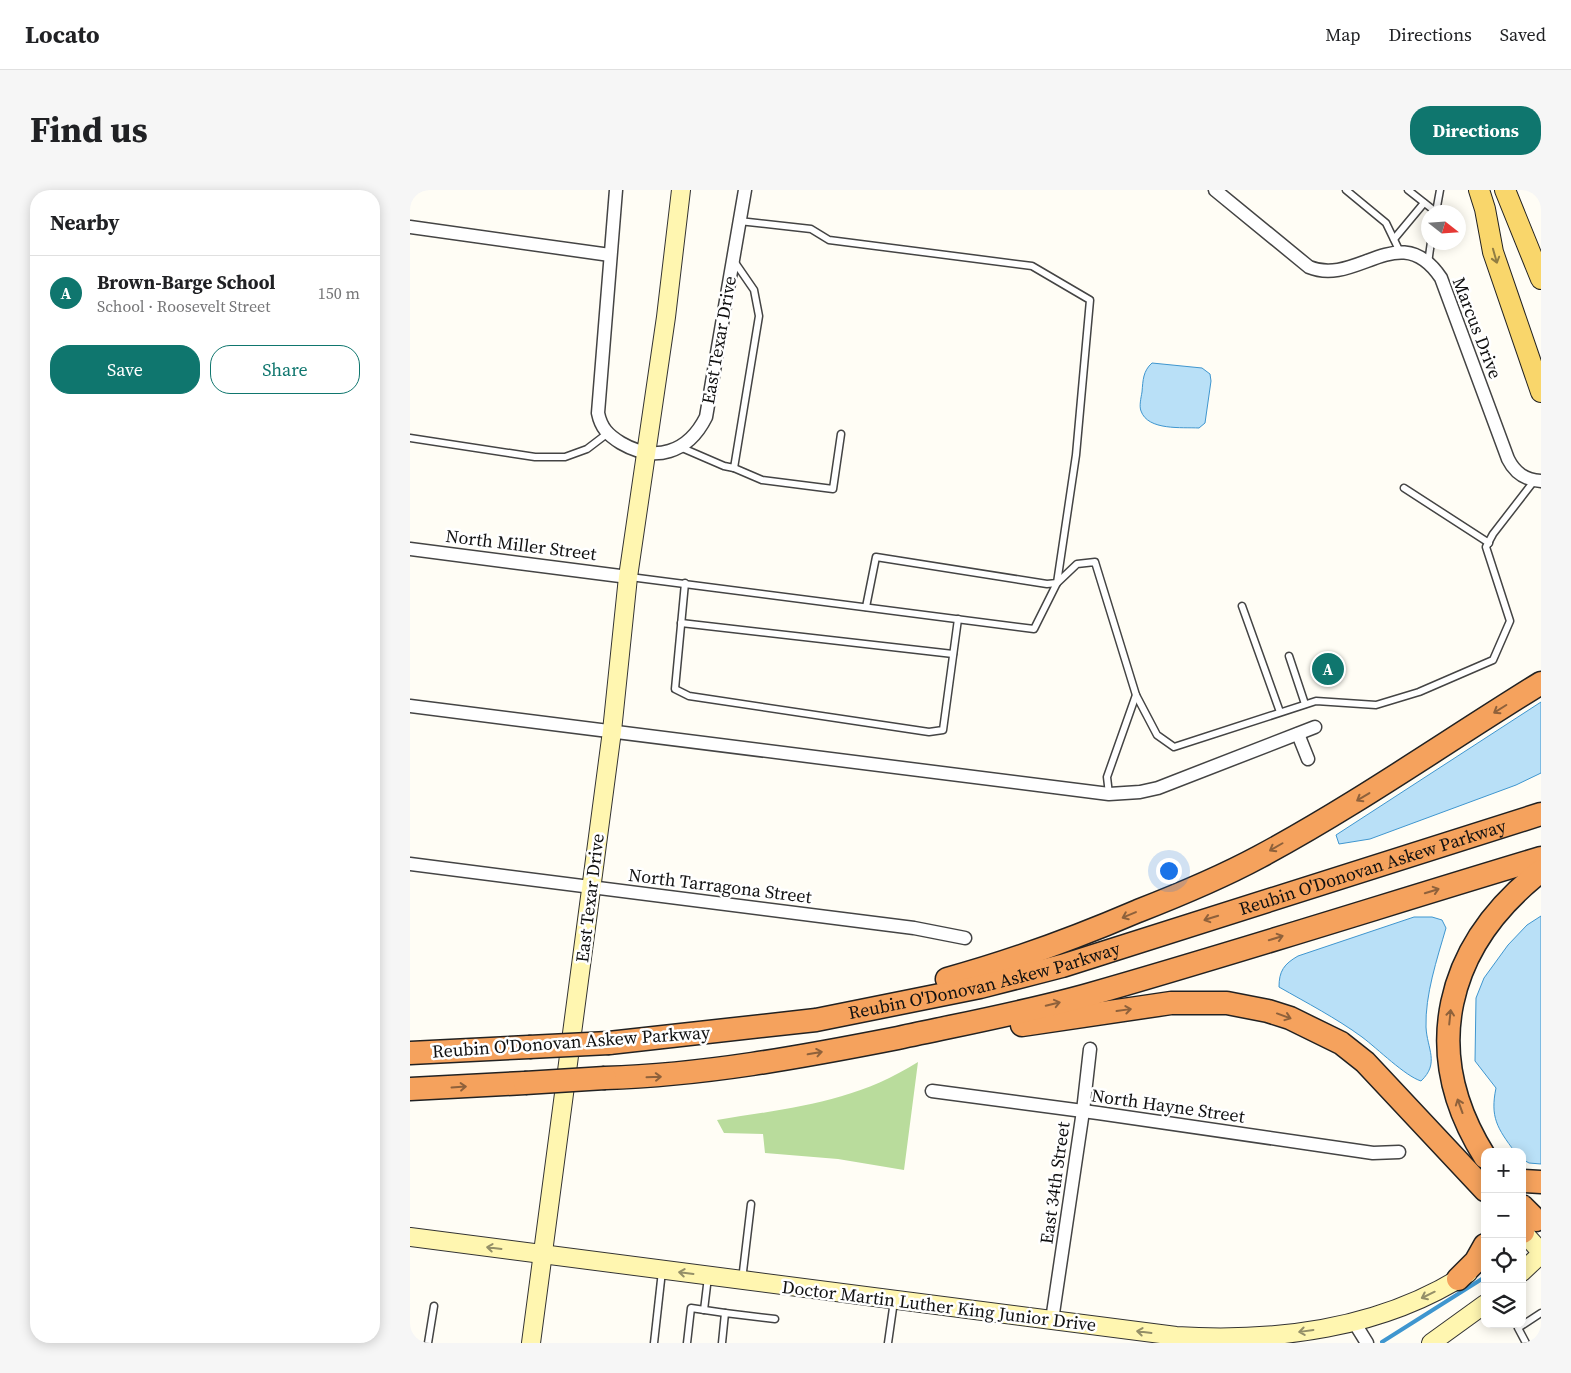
<!DOCTYPE html>
<html lang="en">
<head>
<meta charset="utf-8">
<style>
  :root { --surface:#fff; --page:#f6f6f6; --text:#202124; --muted:#757577; --line:#e0e0e0; --accent:#0f766e }
  body { margin:0; font-family:"Source Serif 4",serif; background:var(--page); color:var(--text) }
  .controls { position:absolute; right:15px; bottom:15px; display:grid; overflow:hidden; border-radius:10px; box-shadow:0 2px 12px #0003 }
  .controls button { width:45px; height:45px; display:grid; place-items:center; padding:0; border:0; border-bottom:1px solid var(--line); background:var(--surface); color:var(--text); font:25px sans-serif }
  .compass { position:absolute; left:1011px; top:15px; width:45px; height:45px; border-radius:50%; background:var(--surface); box-shadow:0 2px 12px #0003; rotate:107deg }
  .you { position:absolute; left:758px; top:680px; width:18px; height:18px; margin:-12px; border:4px solid #fff; border-radius:50%; background:#1a73e8; box-shadow:0 0 0 8px #1a73e833 }
  .badge { display:grid; place-items:center; width:32px; height:32px; border-radius:50%; background:var(--accent); color:#fff; font-size:16px; font-weight:700 }
  .pin { position:absolute; translate:-50% -50%; border:2px solid #fff; box-shadow:0 1px 5px #0006 }
  .list { margin:0; padding:0; list-style:none }
  h2 { display:flex; justify-content:space-between; align-items:center; height:65px; margin:0; padding:0 20px; font-size:21px }
  h2 small { font-size:16px; font-weight:400; color:var(--muted) }
  .list li { display:grid; grid-template-columns:32px 1fr auto; gap:15px; align-items:center; box-sizing:border-box; height:75px; padding:0 20px; border-top:1px solid var(--line) }
  .list b { display:block; font-size:19px; white-space:nowrap }
  .list p { margin:0; font-size:16px; white-space:nowrap; color:var(--muted) }
  .list em { font-size:16px; font-style:normal; color:var(--muted) }
  .actions { display:flex; gap:10px; padding:15px 20px }
  .actions a { flex:1; padding:11px 0; border:1px solid var(--accent); border-radius:20px; text-align:center; font-size:18px; color:var(--accent) }
  .actions .main { background:var(--accent); color:#fff }
  .icon { flex:none; width:28px; height:28px; fill:none; stroke:currentColor; stroke-width:2; stroke-linecap:round; stroke-linejoin:round }
  .map { position:relative; flex:none; width:1131px; height:1153px; overflow:hidden; border-radius:20px }
  header { display:flex; align-items:center; gap:30px; box-sizing:border-box; height:70px; padding:0 25px; background:var(--surface); border-bottom:1px solid var(--line) }
  header strong { font-size:24px }
  nav { display:flex; gap:28px; margin-inline-start:auto; font-size:18px }
  .intro { display:flex; align-items:center; justify-content:space-between; box-sizing:border-box; height:120px; padding:0 30px }
  h1 { margin:0; font-size:35px }
  .button { padding:12px 22px; border-radius:20px; background:var(--accent); color:#fff; font-size:18px; font-weight:700 }
  main { display:flex; gap:30px; padding:0 30px }
  aside { flex:1; background:var(--surface); border-radius:20px; box-shadow:0 2px 12px #0003 }
  .map>svg:first-child { display:block }
  .forest { fill:#b9dc9c }
  .water { fill:#b9e0f7; stroke:#3f96cf }
  .lines { fill:none; stroke-linecap:round; stroke-linejoin:round }
  .stream { stroke:#3f96cf; stroke-width:4 }
  .lane-casing { stroke:#444; stroke-width:9 }
  .street-casing { stroke:#444; stroke-width:15 }
  .secondary-casing { stroke:#333; stroke-width:20 }
  .primary-casing { stroke:#222; stroke-width:22 }
  .highway-casing { stroke:#222; stroke-width:25 }
  .lane { stroke:#fff; stroke-width:6 }
  .street { stroke:#fff; stroke-width:12 }
  .secondary { stroke:#fff6b0; stroke-width:18 }
  .primary { stroke:#f9d66b; stroke-width:20 }
  .highway { stroke:#f5a25d; stroke-width:22 }
  .highway-bridge-casing { stroke:#222; stroke-width:25; stroke-linecap:butt }
  .highway-bridge { stroke:#f5a25d; stroke-width:22 }
  .oneway { stroke:#917d42 }
  .oneway2 { stroke:#8e613b }
  .oneway3 { stroke:#948f68 }
  .labels { text-anchor:middle; stroke-width:5; stroke-linejoin:round; paint-order:stroke }
  .street-label { font-size:18px; fill:#111; stroke:#fff }
</style>
</head>
<body>
<header>
<strong>Locato</strong>
<nav><a>Map</a><a>Directions</a><a>Saved</a></nav>
</header>
<div class="intro"><h1>Find us</h1><a class="button">Directions</a></div>
<main>
<aside>
<h2>Nearby<small></small></h2>
<ul class="list">
<li><span class="badge">A</span><div><b>Brown-Barge School</b><p>School · Roosevelt Street</p></div><em>150 m</em></li>
</ul>
<div class="actions"><a class="main">Save</a><a>Share</a></div>
</aside>
<div class="map">
<svg width="1131" height="1153" viewBox="0 0 1131 1153">
  <rect width="100%" height="100%" fill="#fffdf5"/>
  <path class="forest" d="M508,872L494,980L428,969L355,963L353,944L314,943L307,930C380,918 443,913 508,872Z"/>
  <g class="water">
    <path d="M742,173L792,178L800,184L801,191L795,233L789,238C772,237 738,241 731,221C729,216 731,208 732,202C733,190 733,181 742,173Z"/>
    <path d="M1131,512V583L1106,595L960,649L929,654L926,645Z"/>
    <path d="M1131,726V974L1119,973L1112,969V962H1105C1087,938 1080,927 1086,898L1065,871L1066,808L1074,788L1098,755L1117,735Z"/>
    <path d="M1004,727H1022L1032,730L1036,738C1027,769 1015,805 1016,837C1017,859 1030,873 1011,891C995,886 968,859 952,847C926,828 897,813 869,797C869,781 874,774 888,766Z"/>
  </g>
  <g class="lines">
    <path class="stream" d="M972,1152L1075,1087"/>
    <g class="lane-casing">
      <g id="lane">
        <path d="M936,0L976,33L990,62"/>
        <path d="M998,0L1026,22"/>
        <path d="M1026,22L1030,0"/>
        <path d="M329,31L401,39L419,50L622,76L680,110L666,265L647,393L637,394L466,367L456,417"/>
        <path d="M984,49L1014,13"/>
        <path d="M1018,73L1021,52"/>
        <path d="M0,248L125,267H155L177,259L198,243"/>
        <path d="M270,257L314,276L324,278L349,126L344,100L324,71"/>
        <path d="M324,278L352,290L423,299L431,244"/>
        <path d="M994,298L1079,353"/>
        <path d="M220,387L624,439L647,393L667,374L685,372L726,505L697,587L699,604"/>
        <path d="M275,393L265,499L279,506L519,542L533,540L548,429"/>
        <path d="M832,416L870,522"/>
        <path d="M271,433L543,464"/>
        <path d="M879,466L895,514"/>
        <path d="M726,505L747,545L764,557L906,511L966,515L1009,502L1083,470L1100,431L1076,357L1083,344L1124,291"/>
        <path d="M332,1090L341,1014"/>
        <path d="M294,1120L298,1087"/>
        <path d="M18,1153L24,1116"/>
        <path d="M244,1153L252,1081"/>
        <path d="M277,1153L281,1118L315,1123"/>
        <path d="M312,1153L315,1123L365,1129"/>
        <path d="M478,1153L484,1111"/>
        <path d="M1116,1153L1108,1138L1131,1123"/>
      </g>
    </g>
    <g class="street-casing">
      <g id="street">
        <path d="M206,0L188,223C191,238 198,245 211,253C245,273 278,263 296,227L335,0"/>
        <path d="M805,0L899,77C947,97 990,27 1031,88L1098,269C1105,283 1115,290 1131,291"/>
        <path d="M0,37L200,65"/>
        <path d="M0,359L218,387"/>
        <path d="M0,516L699,604L730,602L748,598L905,537"/>
        <path d="M888,544L898,569"/>
        <path d="M0,674L504,738L555,748"/>
        <path d="M522,901L688,923L963,963L989,962"/>
        <path d="M642,1130L673,921L680,859"/>
        <path d="M944,1132L957,1153"/>
      </g>
    </g>
    <g class="secondary-casing">
      <g id="secondary">
        <path d="M1113,1042L1131,1062"/>
        <path d="M0,1047L766,1146C865,1152 972,1139 1058,1083"/>
        <path d="M1112,1082L1131,1064"/>
        <path d="M121,1153L202,541L218,387L256,127L271,0"/>
        <path d="M1021,1153L1075,1114"/>
      </g>
    </g>
    <g class="primary-casing">
      <g id="primary">
        <path d="M1069,0L1075,19L1083,62L1131,202"/>
        <path d="M1095,0L1131,89"/>
      </g>
    </g>
    <g class="highway-casing">
      <g id="highway">
        <path d="M537,789C603,771 665,748 728,721C769,705 810,688 849,667C946,615 1037,551 1131,493"/>
        <path d="M612,835L761,813H817L858,821L880,828L931,853L955,872L1075,1000"/>
        <path id="s1" d="M199,853L406,830L570,797L652,776L1131,624"/>
        <path d="M0,863L119,857"/>
        <path d="M195,888C294,885 391,867 488,848C552,834 618,822 681,804C832,761 981,713 1131,668"/>
        <path d="M0,899L115,893"/>
        <path d="M1075,967C1009,862 1035,756 1131,681"/>
        <path d="M1112,991L1131,992"/>
        <path d="M1112,1016L1126,1030"/>
        <path d="M1112,1041L1113,1042"/>
        <path d="M1048,1089L1066,1071L1075,1055"/>
      </g>
    </g>
    <use href="#lane" class="lane"/>
    <use href="#street" class="street"/>
    <use href="#secondary" class="secondary"/>
    <use href="#primary" class="primary"/>
    <use href="#highway" class="highway"/>
    <g class="highway-bridge-casing">
      <g id="highway-bridge">
        <path d="M119,857L199,853"/>
        <path d="M115,893L195,888"/>
      </g>
    </g>
    <use href="#highway-bridge" class="highway-bridge"/>
  </g>
  <defs><path id="oneway-shaft" d="M-6 0H5M1.5-3L5.5 0L1.5 3" fill="none" stroke-width="1.6" stroke-linecap="round" stroke-linejoin="round" transform="scale(1.25)"/></defs>
  <use class="oneway" href="#oneway-shaft" transform="translate(1085 66) rotate(74)"/>
  <g class="oneway2">
    <use href="#oneway-shaft" transform="translate(1090 519) rotate(148)"/>
    <use href="#oneway-shaft" transform="translate(953 607) rotate(149)"/>
    <use href="#oneway-shaft" transform="translate(866 657) rotate(150)"/>
    <use href="#oneway-shaft" transform="translate(1022 701) rotate(-17)"/>
    <use href="#oneway-shaft" transform="translate(719 725) rotate(157)"/>
    <use href="#oneway-shaft" transform="translate(801 728) rotate(163)"/>
    <use href="#oneway-shaft" transform="translate(866 748) rotate(-17)"/>
    <use href="#oneway-shaft" transform="translate(643 814) rotate(-14)"/>
    <use href="#oneway-shaft" transform="translate(714 820) rotate(-8)"/>
    <use href="#oneway-shaft" transform="translate(874 826) rotate(20)"/>
    <use href="#oneway-shaft" transform="translate(1040 827) rotate(-84)"/>
    <use href="#oneway-shaft" transform="translate(405 863) rotate(-10)"/>
    <use href="#oneway-shaft" transform="translate(244 887) rotate(-2)"/>
    <use href="#oneway-shaft" transform="translate(49 897) rotate(-4)"/>
    <use href="#oneway-shaft" transform="translate(1050 916) rotate(-110)"/>
  </g>
  <g class="oneway3">
    <use href="#oneway-shaft" transform="translate(84 1058) rotate(-173)"/>
    <use href="#oneway-shaft" transform="translate(276 1083) rotate(-173)"/>
    <use href="#oneway-shaft" transform="translate(1018 1105) rotate(154)"/>
    <use href="#oneway-shaft" transform="translate(896 1141) rotate(172)"/>
    <use href="#oneway-shaft" transform="translate(734 1142) rotate(-173)"/>
  </g>
  <g class="labels">
    <g class="street-label">
      <text transform="translate(1067 138) rotate(69)" y="6">Marcus Drive</text>
      <text transform="translate(309 150) rotate(-80)" y="6">East Texar Drive</text>
      <text transform="translate(111 355) rotate(7)" y="6">North Miller Street</text>
      <text dy="6" stroke="none"><textPath href="#s1" startOffset="786">Reubin O'Donovan Askew Parkway</textPath></text>
      <text transform="translate(310 696) rotate(7)" y="6">North Tarragona Street</text>
      <text transform="translate(180 708) rotate(-83)" y="6">East Texar Drive</text>
      <text dy="6" stroke="none"><textPath href="#s1" startOffset="381">Reubin O'Donovan Askew Parkway</textPath></text>
      <text transform="translate(161 852) rotate(-4)" y="6">Reubin O'Donovan Askew Parkway</text>
      <text transform="translate(758 916) rotate(8)" y="6">North Hayne Street</text>
      <text transform="translate(645 993) rotate(-82)" y="6">East 34th Street</text>
      <text transform="translate(529 1116) rotate(7)" y="6">Doctor Martin Luther King Junior Drive</text>
    </g>
  </g>
</svg>
<div class="controls">
<button>+</button>
<button>−</button>
<button><svg class="icon" aria-label="locate" viewBox="0 0 24 24"><circle cx="12" cy="12" r="6"/><path d="M12 2v4M12 18v4M2 12h4M18 12h4"/></svg></button>
<button><svg class="icon" aria-label="layers" viewBox="0 0 24 24"><path d="M12 4l9 5-9 5-9-5zM3 14l9 5 9-5"/></svg></button>
</div>
<svg class="compass" viewBox="-18 -18 36 36"><path d="M0-13l5 13h-10z" fill="#e53935"/><path d="M0 13l5-13h-10z" fill="#757577"/></svg>
<div class="you"></div>
<div class="pin badge" style="left:918px;top:479px">A</div>
</div>
</main>
</body>
</html>
